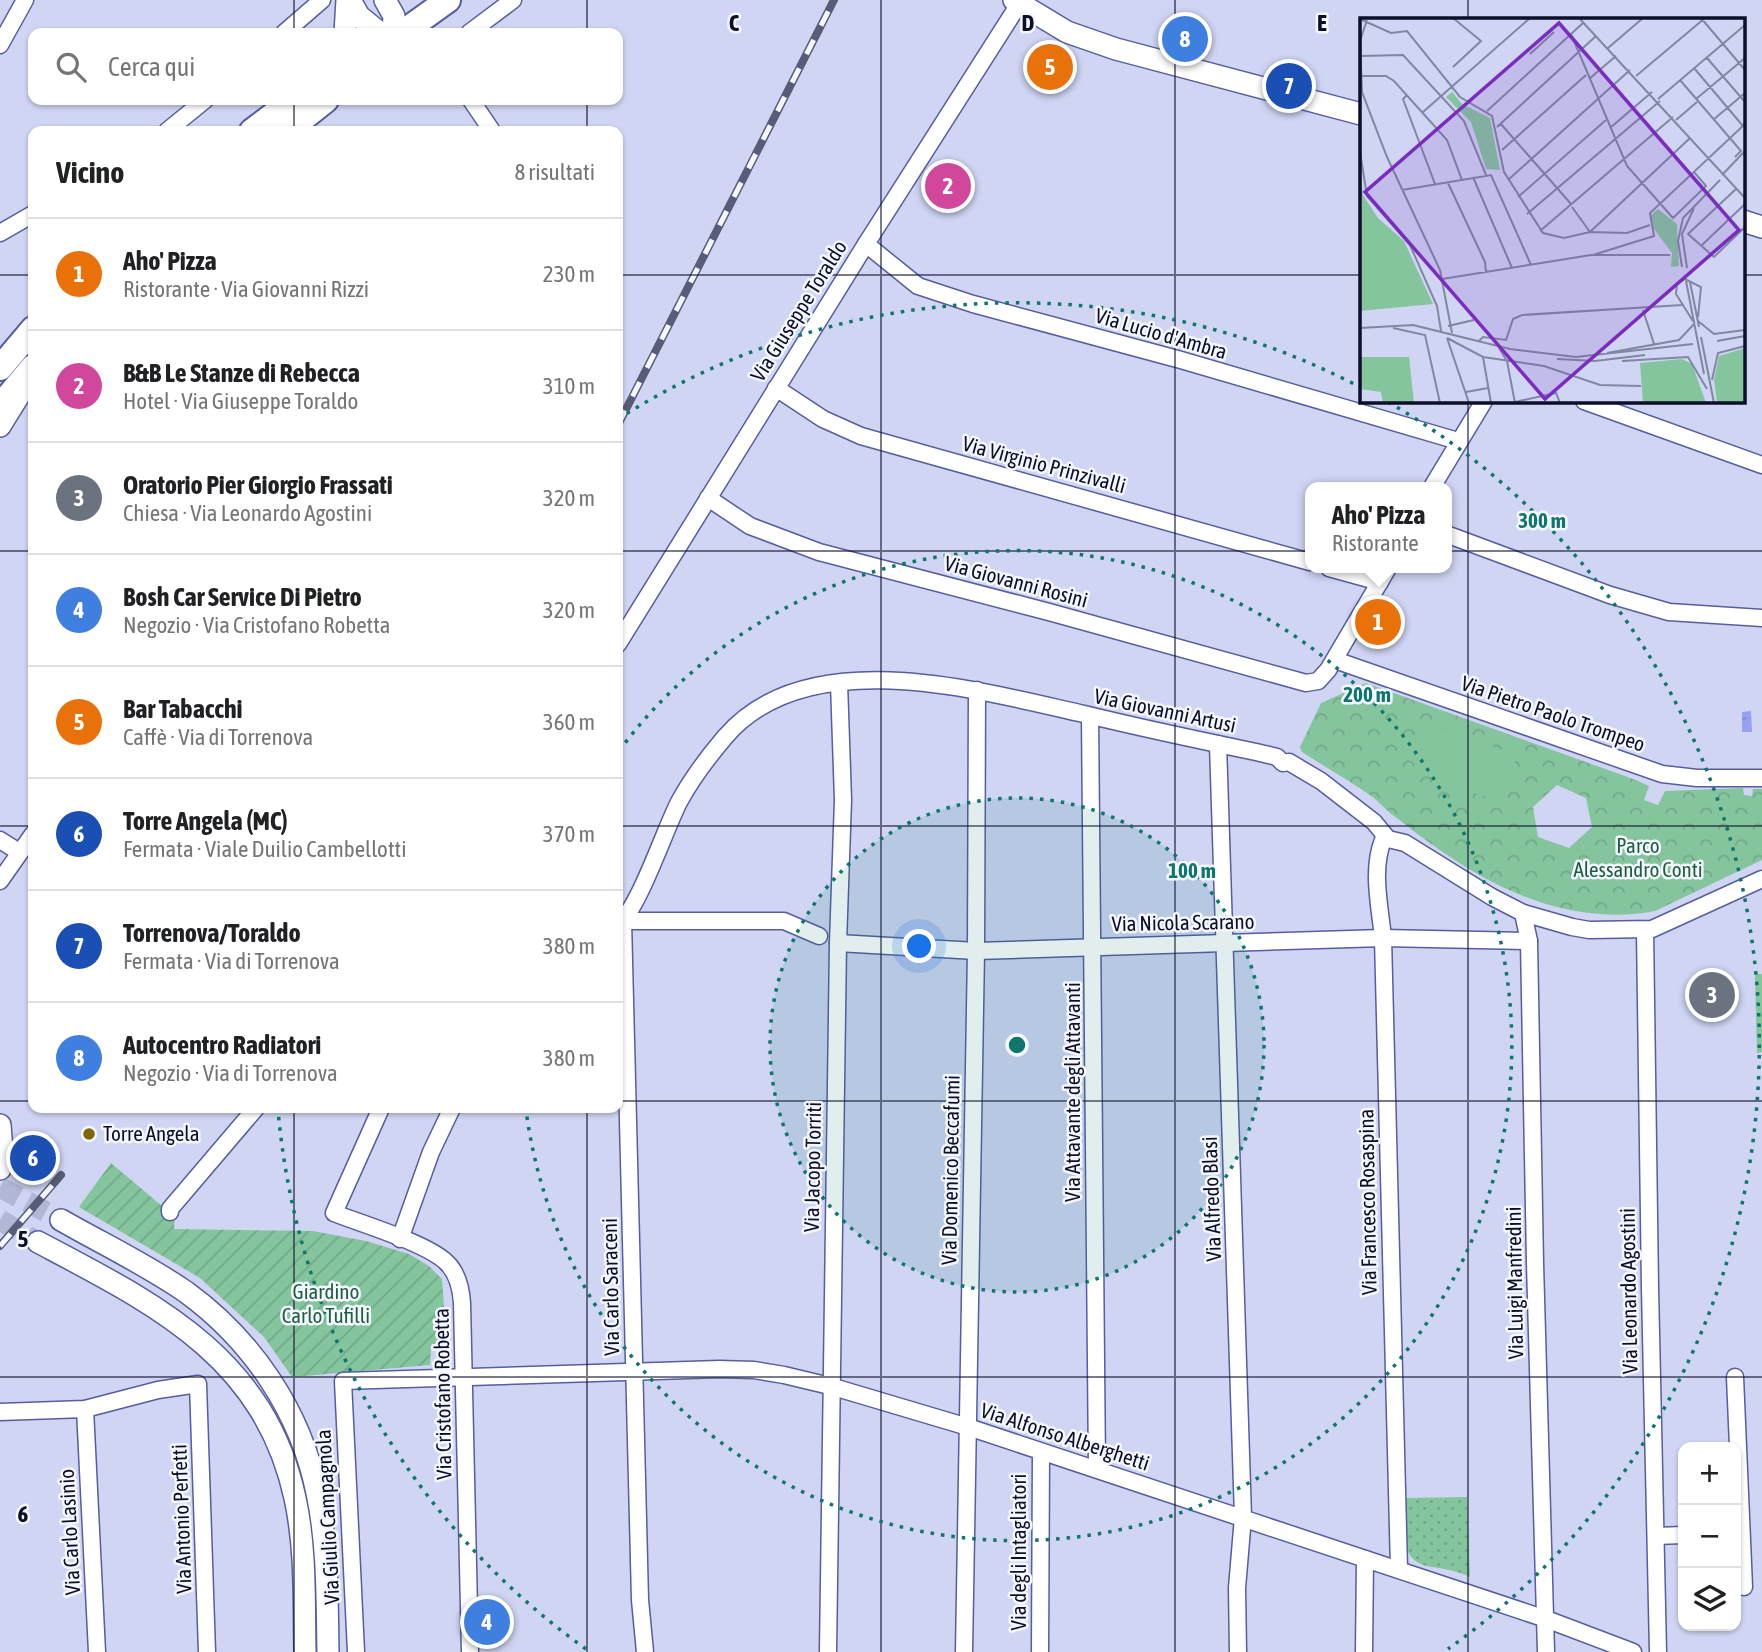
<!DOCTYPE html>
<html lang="it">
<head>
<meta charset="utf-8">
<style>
  :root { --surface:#fff; --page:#f2f2f2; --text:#202124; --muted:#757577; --line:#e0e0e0; --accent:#2563eb }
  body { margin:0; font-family:"Asap Condensed",sans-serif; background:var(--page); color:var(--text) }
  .controls { position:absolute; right:21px; bottom:21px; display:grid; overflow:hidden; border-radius:14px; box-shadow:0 2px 5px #0004 }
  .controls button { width:63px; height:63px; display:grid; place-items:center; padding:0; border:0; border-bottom:2px solid var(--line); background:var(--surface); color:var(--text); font:35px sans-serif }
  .you { position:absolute; left:920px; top:947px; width:24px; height:24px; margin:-18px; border:5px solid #fff; border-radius:50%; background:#1a73e8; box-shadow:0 0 0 10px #1a73e833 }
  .badge { display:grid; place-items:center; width:46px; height:46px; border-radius:50%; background:var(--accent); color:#fff; font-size:23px; font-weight:700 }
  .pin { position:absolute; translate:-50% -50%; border:4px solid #fff; box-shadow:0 2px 7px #0006 }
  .popup { position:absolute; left:1305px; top:482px; width:147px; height:91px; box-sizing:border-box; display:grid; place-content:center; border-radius:14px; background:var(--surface); filter:drop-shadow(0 2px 5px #0005); font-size:23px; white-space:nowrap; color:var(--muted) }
  .popup b { font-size:26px; color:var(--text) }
  .popup::after { content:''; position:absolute; left:50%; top:100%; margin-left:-14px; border:14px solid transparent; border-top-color:var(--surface) }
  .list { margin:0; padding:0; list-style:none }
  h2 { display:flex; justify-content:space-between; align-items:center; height:91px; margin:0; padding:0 28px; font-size:30px }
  h2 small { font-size:23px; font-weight:400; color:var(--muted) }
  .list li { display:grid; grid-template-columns:46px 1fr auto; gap:21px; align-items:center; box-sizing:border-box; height:112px; padding:0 28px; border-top:2px solid var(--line) }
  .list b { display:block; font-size:26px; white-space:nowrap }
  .list p { margin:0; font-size:23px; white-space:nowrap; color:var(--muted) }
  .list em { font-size:23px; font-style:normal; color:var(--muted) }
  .icon { flex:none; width:38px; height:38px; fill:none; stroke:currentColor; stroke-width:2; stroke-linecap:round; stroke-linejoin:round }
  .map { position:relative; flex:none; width:1762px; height:1652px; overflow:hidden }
  .search { position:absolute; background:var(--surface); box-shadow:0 2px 5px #0004; left:28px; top:28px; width:595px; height:77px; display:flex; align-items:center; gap:18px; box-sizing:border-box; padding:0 24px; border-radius:14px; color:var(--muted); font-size:26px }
  .panel { position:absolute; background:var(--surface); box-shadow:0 2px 5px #0004; left:28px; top:126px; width:595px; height:987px; border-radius:14px }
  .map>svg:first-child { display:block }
  .grass { fill:url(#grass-dots) }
  .forest { fill:url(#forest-crowns); fill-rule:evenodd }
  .garden { fill:url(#garden-furrows) }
  .pitch { fill:#85c59e }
  .water { fill:url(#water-ripples) }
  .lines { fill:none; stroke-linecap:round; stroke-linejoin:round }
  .secondary-tunnel { stroke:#b2b7d5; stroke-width:21; stroke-dasharray:21 10; stroke-linecap:butt }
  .street-casing { stroke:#565da0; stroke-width:19 }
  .secondary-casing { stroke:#565da0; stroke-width:24 }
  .primary-casing { stroke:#565da0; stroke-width:28 }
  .street { stroke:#fff; stroke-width:16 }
  .secondary { stroke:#fff; stroke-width:21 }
  .primary { stroke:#fff; stroke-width:24 }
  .rail-casing { stroke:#585c78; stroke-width:8 }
  .rail { stroke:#f5f7ff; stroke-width:5; stroke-dasharray:16; stroke-linecap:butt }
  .grid { fill:none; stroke:#0d0f2a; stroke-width:2; stroke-opacity:0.55 }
  .ring { fill:none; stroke:#0f766e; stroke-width:3.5; stroke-dasharray:3.5 7 }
  .poi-dot { fill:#7b6800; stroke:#f5f7ff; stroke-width:2.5 }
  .labels { text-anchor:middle; stroke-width:5; stroke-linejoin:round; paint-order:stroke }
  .street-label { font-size:21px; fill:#0d0f2a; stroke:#f5f7ff }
  .park-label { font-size:21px; fill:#1d5f3d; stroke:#f5f7ff }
  .poi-label { font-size:21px; fill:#0d0f2a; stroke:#f5f7ff; text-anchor:start }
  .inset-road { fill:none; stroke:#8186a3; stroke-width:2 }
  .view { fill:#7b2cbf; fill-opacity:0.15; stroke:#7b2cbf; stroke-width:3.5 }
  .inset-edge { fill:none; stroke:#0d0f2a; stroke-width:3.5 }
  .grid-label { font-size:23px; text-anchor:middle; font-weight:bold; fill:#0d0f2a; stroke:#f5f7ff; stroke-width:5; stroke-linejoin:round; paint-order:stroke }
  .centre { fill:#0f766e; stroke:#f5f7ff; stroke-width:3.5 }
  .ring-label { font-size:21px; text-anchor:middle; font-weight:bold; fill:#0f766e; stroke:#f5f7ff; stroke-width:5; stroke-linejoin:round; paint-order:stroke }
</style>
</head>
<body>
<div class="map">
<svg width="1762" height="1652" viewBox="0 0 1762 1652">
  <defs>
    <pattern id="grass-dots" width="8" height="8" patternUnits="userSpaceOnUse" patternTransform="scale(1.75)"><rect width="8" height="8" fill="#85c59e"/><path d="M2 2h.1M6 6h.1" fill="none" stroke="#72a888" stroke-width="1.8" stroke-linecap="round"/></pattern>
    <pattern id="forest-crowns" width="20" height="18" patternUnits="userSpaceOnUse" patternTransform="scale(1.75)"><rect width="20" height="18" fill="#85c59e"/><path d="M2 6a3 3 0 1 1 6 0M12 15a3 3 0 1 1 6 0" fill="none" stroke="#72a888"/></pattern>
    <pattern id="garden-furrows" width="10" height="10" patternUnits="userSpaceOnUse" patternTransform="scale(1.75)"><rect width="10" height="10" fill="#85c59e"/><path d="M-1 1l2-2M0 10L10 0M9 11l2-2" fill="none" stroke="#72a888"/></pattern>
    <pattern id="water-ripples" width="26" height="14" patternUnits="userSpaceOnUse" patternTransform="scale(1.75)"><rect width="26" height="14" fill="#96a1f1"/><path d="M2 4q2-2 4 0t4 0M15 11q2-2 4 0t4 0" fill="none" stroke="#8089cf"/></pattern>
  </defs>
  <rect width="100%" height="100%" fill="#cfd5f3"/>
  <path class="grass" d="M1467,1497L1470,1577C1457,1571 1446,1569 1432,1567C1396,1562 1405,1527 1405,1498Z"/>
  <path class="forest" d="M1366,683L1636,780L1649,786L1644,800L1658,805L1665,791L1743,788L1744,795L1752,796L1753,789H1762V860L1655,911C1557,929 1473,878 1398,819C1389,813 1382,805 1374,798C1351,781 1326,768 1302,752L1300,747L1321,703ZM1557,785L1586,798L1592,827L1569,848L1538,837L1533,807Z"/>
  <path class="garden" d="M111,1163L175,1217L174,1229L313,1231L366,1241L409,1254L429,1266L442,1279L447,1349H431L430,1365L292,1377L264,1337L200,1278L79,1207Z"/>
  <g class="pitch">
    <path d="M1430,724L1517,755L1500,802L1413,771Z"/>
    <path d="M1755,974H1762V1052L1757,1053Z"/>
  </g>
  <path class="water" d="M1751,711L1752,732H1742V712Z"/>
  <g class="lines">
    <g class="secondary-tunnel">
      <path d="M0,1187L61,1220"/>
      <path d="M0,1220L38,1242"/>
    </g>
    <g class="street-casing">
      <g id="street">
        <path d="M284,33L322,0"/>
        <path d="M469,33L513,0"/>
        <path d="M0,45L25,0"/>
        <path d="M471,100L492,131"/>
        <path d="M167,131L205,100"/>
        <path d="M0,233L33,214"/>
        <path d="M866,244L918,286L973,304L1181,360L1458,441"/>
        <path d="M776,388L823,419L861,436L1310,562"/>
        <path d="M1584,401L1762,465"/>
        <path d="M1432,487L1484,401"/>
        <path d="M708,498L750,526L819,552L1049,612L1306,683L1318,681L1328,670L1388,568"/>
        <path d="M1446,534L1610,595L1669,612L1762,618"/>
        <path d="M1329,568L1380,582"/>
        <path d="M618,644L866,244L1019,4"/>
        <path d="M1335,660L1662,774L1697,778H1762"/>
        <path d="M1090,716L1097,1469"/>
        <path d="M1218,744L1243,1517L1237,1588L1238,1652"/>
        <path d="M1388,839L1383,840C1371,870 1380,907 1383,938L1399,1569"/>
        <path d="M0,840L19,852"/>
        <path d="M0,881L33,834"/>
        <path d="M1523,913L1529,941L1535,1263L1546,1652"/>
        <path d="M623,921L640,1600L645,1652"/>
        <path d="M623,921H784L819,936"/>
        <path d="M618,925C639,908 665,829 679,802C692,778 708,757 725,737C807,641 980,691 1084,714C1141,728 1198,740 1256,752L1277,757L1283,763L1289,762L1321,781L1374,822L1388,839L1405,843L1492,897L1523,913L1572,927L1589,930L1652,929L1762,879"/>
        <path d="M1645,930L1650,1288L1658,1652"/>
        <path d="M838,943L976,951L1383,938L1529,941"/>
        <path d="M381,1108L334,1213C362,1224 426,1243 446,1262C458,1273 461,1288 462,1303L470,1652"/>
        <path d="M170,1212V1209L256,1108"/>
        <path d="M400,1239L431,1152L452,1108"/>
        <path d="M1735,1377L1744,1587"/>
        <path d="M85,1409L97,1652"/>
        <path d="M0,1412L85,1409L158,1390L198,1384L207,1652"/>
        <path d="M1656,1536L1683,1535"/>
        <path d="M356,1652L343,1381L719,1369L754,1370L784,1375L830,1386L968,1427L1546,1619L1633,1652"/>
        <path d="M828,1652L838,943L843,800L839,683"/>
        <path d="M964,1652L976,951L977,690"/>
        <path d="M1040,1652L1041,1452"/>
        <path d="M1364,1652L1365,1559"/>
      </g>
    </g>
    <g class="secondary-casing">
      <g id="secondary">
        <path d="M350,0L359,16L380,33"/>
        <path d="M385,0L394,16L393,33"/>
        <path d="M1014,0L1067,32L1116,49L1361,114"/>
        <path d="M345,33L347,0"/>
        <path d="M1743,221L1762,227"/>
        <path d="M0,426L21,392"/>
        <path d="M0,1125L2,1149L0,1169"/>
        <path d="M61,1220C103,1244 147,1265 186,1292C252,1340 301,1412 317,1493C328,1545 327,1599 328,1652"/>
        <path d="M38,1242C155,1304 264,1356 295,1498C306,1548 304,1601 305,1652"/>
      </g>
    </g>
    <g class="primary-casing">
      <g id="primary">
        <path d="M402,33L448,0"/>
        <path d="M252,131L293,100"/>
        <path d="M287,131L326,100"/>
        <path d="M0,368L33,329"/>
        <path d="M0,406L33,367"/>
      </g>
    </g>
    <use href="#street" class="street"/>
    <use href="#secondary" class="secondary"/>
    <use href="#primary" class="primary"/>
    <g class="rail-casing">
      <g id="rail">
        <path d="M618,425L834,0"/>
        <path d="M0,1246L61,1175"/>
      </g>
    </g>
    <use href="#rail" class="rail"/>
  </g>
  <path class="grid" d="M294,0V33M587,0V33M881,0V1652M1175,0V1652M1468,0V19M294,100V131M587,100V131M0,275H33M618,275H1361M1743,275H1762M1468,401V1652M0,551H33M618,551H1762M0,826H33M618,826H1762M0,1101H33M618,1101H1762M294,1108V1652M587,1108V1652M0,1377H1762"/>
  <circle cx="1017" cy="1045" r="247" fill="#0f766e" fill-opacity=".12"/>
  <g class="ring">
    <circle cx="1017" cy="1045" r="247"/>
    <path d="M619 751A495 495 0 1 1 526 1110"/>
    <path d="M586 1649A742 742 0 0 1 278 1110M618 419A742 742 0 0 1 1360 387M1388 402A742 742 0 0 1 1448 1649"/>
  </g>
  <circle class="poi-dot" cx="89" cy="1134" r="7"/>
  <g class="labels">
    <g class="street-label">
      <text transform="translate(799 311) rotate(-58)" y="7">Via Giuseppe Toraldo</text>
      <text transform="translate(1161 334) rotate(16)" y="7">Via Lucio d'Ambra</text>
      <text transform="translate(1044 465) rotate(15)" y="7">Via Virginio Prinzivalli</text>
      <text transform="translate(1016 582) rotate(15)" y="7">Via Giovanni Rosini</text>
      <text transform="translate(1165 711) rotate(12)" y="7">Via Giovanni Artusi</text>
      <text transform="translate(1553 714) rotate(19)" y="7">Via Pietro Paolo Trompeo</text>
      <text transform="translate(1183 923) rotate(-1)" y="7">Via Nicola Scarano</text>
      <text transform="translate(1073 1092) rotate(-90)" y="7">Via Attavante degli Attavanti</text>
      <text transform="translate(813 1167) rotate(-89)" y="7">Via Jacopo Torriti</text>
      <text transform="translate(951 1170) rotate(-89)" y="7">Via Domenico Beccafumi</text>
      <text transform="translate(1212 1199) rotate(-92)" y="7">Via Alfredo Blasi</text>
      <text transform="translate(1368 1202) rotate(-91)" y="7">Via Francesco Rosaspina</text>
      <text transform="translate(1515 1283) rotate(-91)" y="7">Via Luigi Manfredini</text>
      <text transform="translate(611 1287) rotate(-91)" y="7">Via Carlo Saraceni</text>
      <text transform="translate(1629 1291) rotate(-91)" y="7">Via Leonardo Agostini</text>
      <text transform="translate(443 1394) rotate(-91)" y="7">Via Cristofano Robetta</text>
      <text transform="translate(1065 1437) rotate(18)" y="7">Via Alfonso Alberghetti</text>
      <text transform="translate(328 1517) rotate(-93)" y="7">Via Giulio Campagnola</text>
      <text transform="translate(182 1519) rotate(-92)" y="7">Via Antonio Perfetti</text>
      <text transform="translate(70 1532) rotate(-93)" y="7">Via Carlo Lasinio</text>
      <text transform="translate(1019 1552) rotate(-90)" y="7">Via degli Intagliatori</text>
    </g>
    <g class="park-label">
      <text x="1638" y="853">Parco<tspan x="1638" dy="24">Alessandro Conti</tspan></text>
      <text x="326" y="1299">Giardino<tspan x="326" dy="24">Carlo Tufilli</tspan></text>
    </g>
    <g class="poi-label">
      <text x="103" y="1141">Torre Angela</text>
    </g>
  </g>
  <g transform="translate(1360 18)">
    <rect width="385" height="385" fill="#cfd5f3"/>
    <path d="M0,141L3,177L18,200L44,223L73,286L0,293ZM385,330V385H357L354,362L359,338ZM0,339H49L54,385H23L21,374L0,371ZM322,341L332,346L346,385H283L280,345Z" fill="#85c59e"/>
    <path d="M92,74L102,86L130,100L140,152L126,151L111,104L86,79Z" fill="#85c59e"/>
    <path d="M298,191L317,206L319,248L311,249L312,235L294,211L290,198Z" fill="#85c59e"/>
    <path class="inset-road" d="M93,0L121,23L93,49M219,0L385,180M341,0L385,52M0,1L31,15L47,13L100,79L132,98L144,154L183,215L204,220L230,214L267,215L290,207M7,2L0,23L2,74L27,139L80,252L92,315M211,16L267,148L313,200L346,168L334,154M248,30L283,0M170,36L194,14M1,38L43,37L104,103L126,157M347,40L385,84M334,50L383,108M0,58H26L34,63L87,122L102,162M276,58L345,0M229,61L256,38M320,62L381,133L375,139M47,77L43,81L75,166M298,81L385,7M336,81L385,40M127,93L223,5M63,94L170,0M316,102L337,84M353,102L385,75M140,105L211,186M137,109L236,18M250,110L292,74M142,132L226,57M0,134L7,178L50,227L77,288L81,313M362,157L385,133M113,159L152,250M148,162L270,52M88,165L125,244L126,254M376,171L328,216L354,239L385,209M42,172L131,157L171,247M158,179L246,102M212,189L230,214M167,196L300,83M180,213L313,99M230,214L330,120M342,227L385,186M233,237L294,218L290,195L385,106M322,249L318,223L323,200L360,162M327,250L322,216L334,190M82,261L231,237H310M326,263L344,356M330,264L339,309M283,292L294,326M333,303L316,276L317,266L325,261L341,269L338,299M338,303L354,316L385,312M88,308L114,302M0,310L53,307L150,331L216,339L333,326M33,310L65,317L80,385M341,319L354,385M87,320L123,339L184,348L240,367L281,368M87,320L109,385M119,323L123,319L146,322L153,301L162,297L322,287M357,323L385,318M139,330L147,343L155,385M247,335L319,322L335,305M123,339L131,385M197,341L235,343L285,337M262,343L328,339L347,371M352,362L358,335L385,328M106,374L128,370M150,385L196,375L200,385"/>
    <path class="view" d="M199,5L379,212L185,381L5,174Z"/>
    <rect width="385" height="385" class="inset-edge"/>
  </g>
  <g class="grid-label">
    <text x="734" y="31">C</text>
    <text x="1028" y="31">D</text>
    <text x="1322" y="31">E</text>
    <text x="23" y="1247">5</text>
    <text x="23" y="1522">6</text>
  </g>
  <circle cx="1017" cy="1045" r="10" class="centre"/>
  <g class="ring-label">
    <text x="1542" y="528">300 m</text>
    <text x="1367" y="702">200 m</text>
    <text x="1192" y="878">100 m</text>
  </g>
</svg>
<div class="controls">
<button>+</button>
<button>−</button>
<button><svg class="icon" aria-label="layers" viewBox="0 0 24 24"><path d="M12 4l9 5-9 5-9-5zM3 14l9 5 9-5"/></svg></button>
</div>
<div class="you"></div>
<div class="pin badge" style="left:1378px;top:622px;background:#e8710a">1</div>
<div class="popup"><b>Aho' Pizza</b>Ristorante</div>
<div class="pin badge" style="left:948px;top:186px;background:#d1479c">2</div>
<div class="pin badge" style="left:1712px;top:995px;background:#6b7280">3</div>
<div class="pin badge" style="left:487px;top:1622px;background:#3f7fe0">4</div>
<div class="pin badge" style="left:1050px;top:67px;background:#e8710a">5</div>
<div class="pin badge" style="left:33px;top:1158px;background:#1a4fb4">6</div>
<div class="pin badge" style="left:1289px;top:86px;background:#1a4fb4">7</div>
<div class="pin badge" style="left:1185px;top:39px;background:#3f7fe0">8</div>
<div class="search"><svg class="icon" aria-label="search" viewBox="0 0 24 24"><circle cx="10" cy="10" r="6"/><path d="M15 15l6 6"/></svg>Cerca qui</div>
<section class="panel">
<h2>Vicino<small>8 risultati</small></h2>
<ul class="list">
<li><span class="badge" style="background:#e8710a">1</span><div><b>Aho' Pizza</b><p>Ristorante · Via Giovanni Rizzi</p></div><em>230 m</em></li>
<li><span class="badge" style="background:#d1479c">2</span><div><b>B&amp;B Le Stanze di Rebecca</b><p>Hotel · Via Giuseppe Toraldo</p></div><em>310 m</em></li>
<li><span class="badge" style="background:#6b7280">3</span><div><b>Oratorio Pier Giorgio Frassati</b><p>Chiesa · Via Leonardo Agostini</p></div><em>320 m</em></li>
<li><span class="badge" style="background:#3f7fe0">4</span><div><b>Bosh Car Service Di Pietro</b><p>Negozio · Via Cristofano Robetta</p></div><em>320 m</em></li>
<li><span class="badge" style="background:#e8710a">5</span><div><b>Bar Tabacchi</b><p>Caffè · Via di Torrenova</p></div><em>360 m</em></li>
<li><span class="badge" style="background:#1a4fb4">6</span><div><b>Torre Angela (MC)</b><p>Fermata · Viale Duilio Cambellotti</p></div><em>370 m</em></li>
<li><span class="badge" style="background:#1a4fb4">7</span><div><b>Torrenova/Toraldo</b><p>Fermata · Via di Torrenova</p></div><em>380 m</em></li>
<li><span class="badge" style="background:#3f7fe0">8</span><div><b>Autocentro Radiatori</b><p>Negozio · Via di Torrenova</p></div><em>380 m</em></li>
</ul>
</section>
</div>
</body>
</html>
